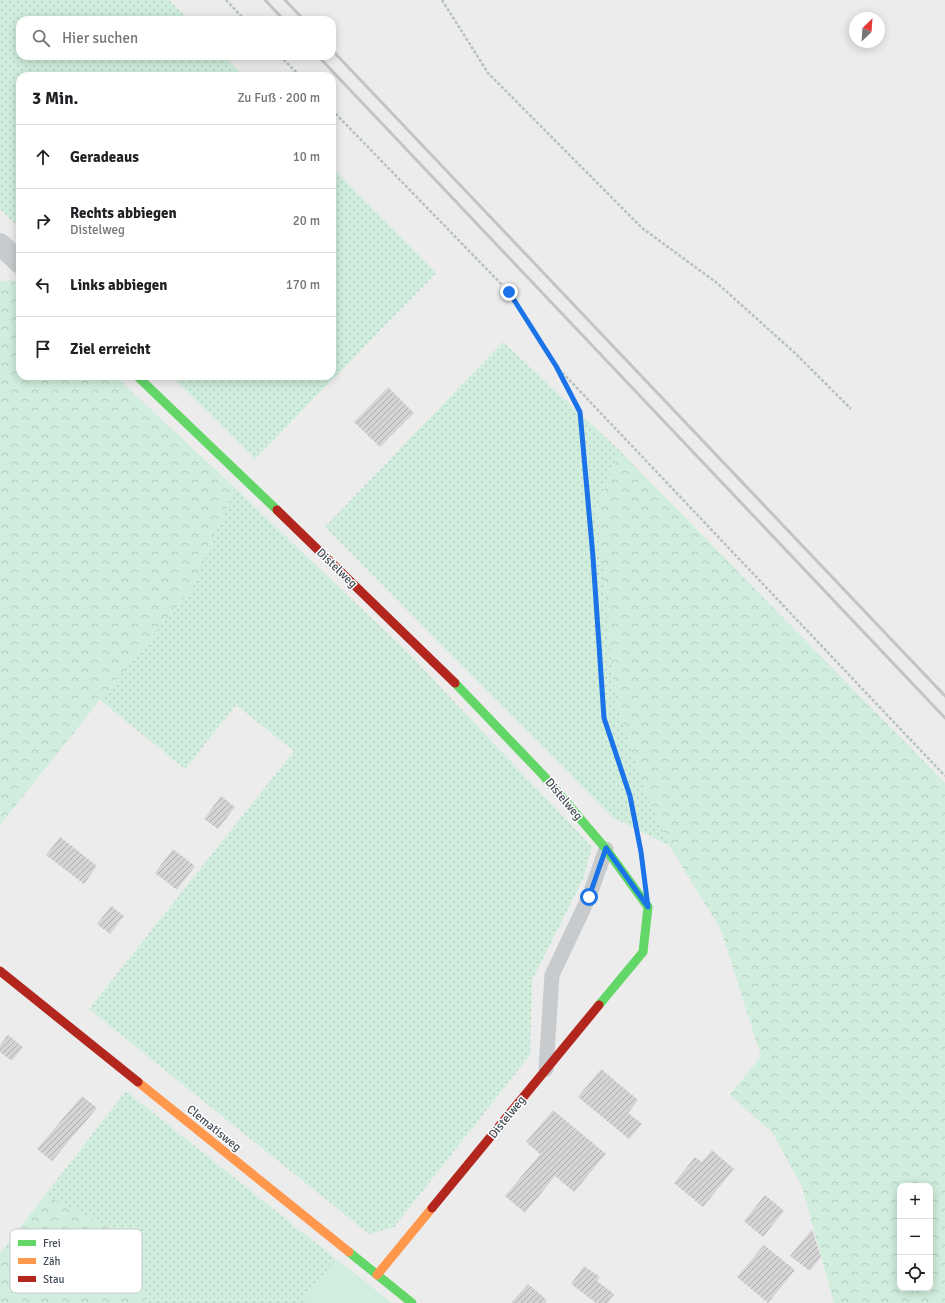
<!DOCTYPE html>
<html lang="de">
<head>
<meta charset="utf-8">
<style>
  :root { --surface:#fff; --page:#f2f2f2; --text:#202124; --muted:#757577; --line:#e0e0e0 }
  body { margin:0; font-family:Signika,sans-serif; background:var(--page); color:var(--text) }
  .controls { position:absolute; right:12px; bottom:12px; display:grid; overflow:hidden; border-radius:8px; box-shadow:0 2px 10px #0003 }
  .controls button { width:36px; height:36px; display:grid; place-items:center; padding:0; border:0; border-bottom:1px solid var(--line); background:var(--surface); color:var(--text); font:20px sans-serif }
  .compass { position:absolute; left:849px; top:12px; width:36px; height:36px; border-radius:50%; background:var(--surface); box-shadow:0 2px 10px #0003; rotate:25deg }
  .stop { position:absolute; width:12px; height:12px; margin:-9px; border:3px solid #1a73e8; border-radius:50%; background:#fff }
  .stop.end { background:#1a73e8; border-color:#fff; box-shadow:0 1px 4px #0008 }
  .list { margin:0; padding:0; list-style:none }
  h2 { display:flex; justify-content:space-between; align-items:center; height:52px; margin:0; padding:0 16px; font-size:17px }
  h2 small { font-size:13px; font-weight:400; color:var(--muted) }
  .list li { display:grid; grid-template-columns:26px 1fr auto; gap:12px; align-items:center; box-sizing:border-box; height:64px; padding:0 16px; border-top:1px solid var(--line) }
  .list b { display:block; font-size:15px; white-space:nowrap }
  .list p { margin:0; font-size:13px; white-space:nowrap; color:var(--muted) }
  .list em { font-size:13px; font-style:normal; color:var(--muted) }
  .icon { flex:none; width:22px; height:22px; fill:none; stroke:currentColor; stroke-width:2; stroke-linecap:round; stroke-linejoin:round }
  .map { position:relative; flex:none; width:945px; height:1303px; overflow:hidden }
  .search { position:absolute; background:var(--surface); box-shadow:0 2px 10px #0003; left:16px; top:16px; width:320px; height:44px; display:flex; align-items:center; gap:10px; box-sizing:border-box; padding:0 14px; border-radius:12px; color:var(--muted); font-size:15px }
  .panel { position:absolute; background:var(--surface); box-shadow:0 2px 10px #0003; left:16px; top:72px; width:320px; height:308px; border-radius:12px }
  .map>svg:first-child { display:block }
  .grass { fill:url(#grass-dots) }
  .forest { fill:url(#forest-crowns); fill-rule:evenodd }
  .garden { fill:#d0eddd }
  .building { fill:url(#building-hatch) }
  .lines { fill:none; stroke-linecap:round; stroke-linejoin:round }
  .path { stroke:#b5c2be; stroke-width:2.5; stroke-dasharray:3 2; stroke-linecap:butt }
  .lane { stroke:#c8cbcd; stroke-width:15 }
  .street { stroke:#c8cbcd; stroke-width:22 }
  .fast { stroke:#63d668; stroke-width:9 }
  .slow { stroke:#ff974d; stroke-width:9 }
  .jam { stroke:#b3261e; stroke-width:9 }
  .rail { stroke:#c2c4c6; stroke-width:3 }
  .route { stroke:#1a73e8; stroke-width:5 }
  .labels { text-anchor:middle; stroke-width:3; stroke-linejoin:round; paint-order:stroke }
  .street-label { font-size:12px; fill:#444e58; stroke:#fff }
  .key { fill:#fff; stroke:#c7cacd; stroke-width:1 }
  .key-label { font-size:11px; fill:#444e58 }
</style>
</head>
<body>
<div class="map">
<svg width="945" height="1303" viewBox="0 0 945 1303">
  <defs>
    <pattern id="grass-dots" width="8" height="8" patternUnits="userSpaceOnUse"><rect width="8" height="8" fill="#d0eddd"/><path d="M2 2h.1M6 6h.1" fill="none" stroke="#b4cdc0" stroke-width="1.8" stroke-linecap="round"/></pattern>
    <pattern id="forest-crowns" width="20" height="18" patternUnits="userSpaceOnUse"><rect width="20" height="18" fill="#d0eddd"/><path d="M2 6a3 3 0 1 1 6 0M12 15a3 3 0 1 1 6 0" fill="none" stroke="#b4cdc0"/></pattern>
    <pattern id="building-hatch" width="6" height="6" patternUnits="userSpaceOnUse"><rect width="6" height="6" fill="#d4d4d6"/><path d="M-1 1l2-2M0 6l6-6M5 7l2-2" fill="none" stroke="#aeaeb0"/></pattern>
  </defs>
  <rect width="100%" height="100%" fill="#edecec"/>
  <g class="grass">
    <path d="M0,0H169L189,20H20V56H224L243,76H20V228L0,209Z"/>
    <path d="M332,167L436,273L255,459L171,376H332Z"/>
    <path d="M503,342L619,450L597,509L645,791L669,845L612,817L325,527Z"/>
    <path d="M235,488L406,651L592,847L583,879L532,980L530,1055L394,1227L369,1234L89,1009L294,751L236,705L185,769L100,700L193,587Z"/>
    <path d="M126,1091L336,1259L302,1303H146V1299L106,1226L45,1195Z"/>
  </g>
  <g class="forest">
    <path d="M13,280L20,287V376H115L235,488L193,587L100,700L0,825V282Z"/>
    <path d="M619,450L945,783V1303H834L802,1187L772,1132L730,1095L761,1056L721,930L669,845L645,791L615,699L597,509ZM900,1186H930V1288H900Z"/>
    <path d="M45,1195L106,1226L146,1299V1303H0V1254Z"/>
  </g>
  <path class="garden" d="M336,1259L392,1303H302Z"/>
  <g class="building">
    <path d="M388,387L414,413L380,447L354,422Z"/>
    <path d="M221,796L235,807L218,829L204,819Z"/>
    <path d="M60,837L97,866L84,884L46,855Z"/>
    <path d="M173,849L195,866L177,890L155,873Z"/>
    <path d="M111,906L124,916L110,934L97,924Z"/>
    <path d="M8,1035L23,1047L12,1061L0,1052V1045Z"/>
    <path d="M601,1069L638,1100L628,1113L642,1124L629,1139L578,1097Z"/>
    <path d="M82,1096L97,1108L52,1161L37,1149Z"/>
    <path d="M553,1110L606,1154L574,1192L555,1176L525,1213L505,1196L540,1154L526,1142Z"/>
    <path d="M712,1150L734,1169L703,1207L674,1183L695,1157L702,1162Z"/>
    <path d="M765,1195L784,1211L763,1237L744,1221Z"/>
    <path d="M812,1229L821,1257L810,1271L790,1256Z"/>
    <path d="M764,1245L795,1270L768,1303L737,1277Z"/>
    <path d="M584,1266L600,1277L597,1281L614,1294L608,1303H596L571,1284Z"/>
    <path d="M528,1284L547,1300L545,1303H511Z"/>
  </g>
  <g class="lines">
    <g class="path">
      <path d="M226,0L245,20"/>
      <path d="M442,0L488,73L642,228L717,283L796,354L851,409"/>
      <path d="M280,56L300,76"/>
      <path d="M332,110L509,292L556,366L580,412L593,557L604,718L630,796L642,856"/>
      <path d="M559,369L945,776"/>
    </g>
    <path class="lane" d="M546,1069L552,975L589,897L606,849"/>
    <path class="street" d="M0,244L20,263"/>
    <g class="fast">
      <path d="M137,376L277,510"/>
      <path d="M455,683L543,775L606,849L648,907L643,952L599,1005"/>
      <path d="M349,1252L412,1303"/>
    </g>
    <g class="slow">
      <path d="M138,1082L349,1252"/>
      <path d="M377,1275L432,1208"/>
    </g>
    <g class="jam">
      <path d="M277,510L455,683"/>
      <path d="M0,971L138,1082"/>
      <path d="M432,1208L599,1005"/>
    </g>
    <g class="rail">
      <path d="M265,0L284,20"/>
      <path d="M285,0L304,20"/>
      <path d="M332,50L945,696"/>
      <path d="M318,56L945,718"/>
    </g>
  </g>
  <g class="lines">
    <path class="route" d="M509,292L556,366L580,412L593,557L604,718L630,796L641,852L648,907L606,848L589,897"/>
  </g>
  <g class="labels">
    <g class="street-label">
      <text transform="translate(337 568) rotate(44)" y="4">Distelweg</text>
      <text transform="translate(564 799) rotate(50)" y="4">Distelweg</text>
      <text transform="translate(507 1117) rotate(-51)" y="4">Distelweg</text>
      <text transform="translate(214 1128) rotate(39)" y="4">Clematisweg</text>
    </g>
  </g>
  <rect x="10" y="1229" width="132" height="64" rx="6" class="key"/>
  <rect x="18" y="1240" width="18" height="6" fill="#63d668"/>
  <rect x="18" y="1258" width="18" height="6" fill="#ff974d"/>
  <rect x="18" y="1276" width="18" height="6" fill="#b3261e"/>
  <g class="key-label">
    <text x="43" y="1247">Frei</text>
    <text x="43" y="1265">Zäh</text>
    <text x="43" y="1283">Stau</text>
  </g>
</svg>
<div class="controls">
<button>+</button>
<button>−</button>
<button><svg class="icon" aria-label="locate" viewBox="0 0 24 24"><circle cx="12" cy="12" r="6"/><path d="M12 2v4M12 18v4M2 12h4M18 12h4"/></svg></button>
</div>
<svg class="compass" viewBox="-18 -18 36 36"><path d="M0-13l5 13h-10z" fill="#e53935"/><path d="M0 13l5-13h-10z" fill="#757577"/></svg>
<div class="stop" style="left:589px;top:897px"></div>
<div class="stop end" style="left:509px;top:292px"></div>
<div class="search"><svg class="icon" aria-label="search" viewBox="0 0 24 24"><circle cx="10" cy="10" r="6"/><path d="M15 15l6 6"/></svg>Hier suchen</div>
<section class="panel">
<h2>3 Min.<small>Zu Fuß · 200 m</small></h2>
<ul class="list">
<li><svg class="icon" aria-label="ahead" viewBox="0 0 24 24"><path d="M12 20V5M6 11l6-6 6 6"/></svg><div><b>Geradeaus</b></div><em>10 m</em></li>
<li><svg class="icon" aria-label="right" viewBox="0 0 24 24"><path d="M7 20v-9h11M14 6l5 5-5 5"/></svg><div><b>Rechts abbiegen</b><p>Distelweg</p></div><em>20 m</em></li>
<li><svg class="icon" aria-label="left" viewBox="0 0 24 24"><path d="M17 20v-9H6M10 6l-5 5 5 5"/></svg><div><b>Links abbiegen</b></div><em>170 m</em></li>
<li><svg class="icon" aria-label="arrive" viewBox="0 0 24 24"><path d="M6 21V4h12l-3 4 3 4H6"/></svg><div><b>Ziel erreicht</b></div></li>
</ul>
</section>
</div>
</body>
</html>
